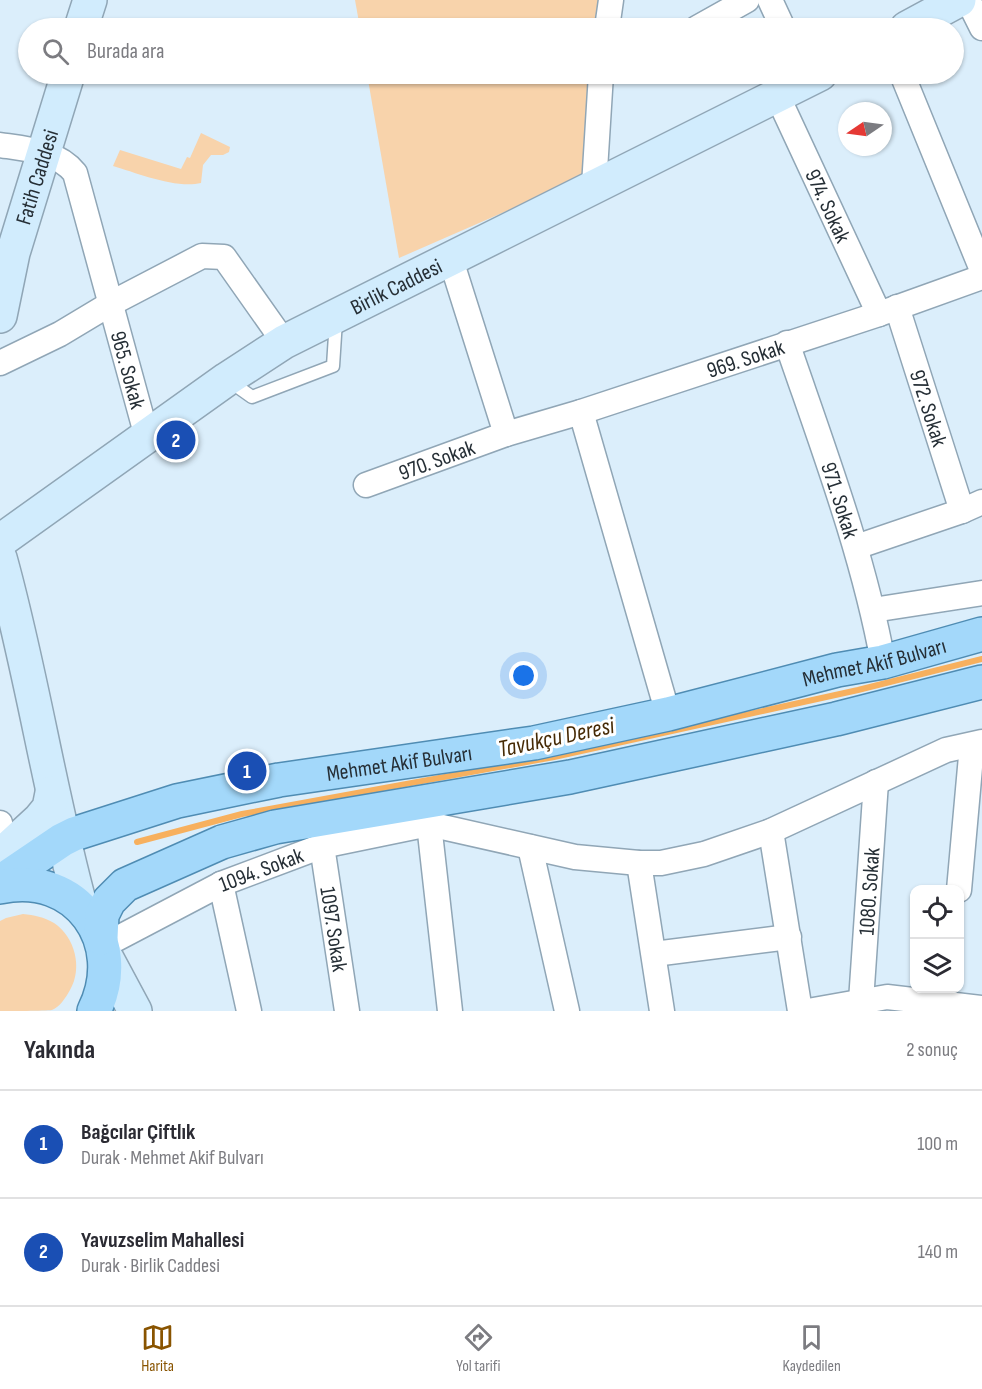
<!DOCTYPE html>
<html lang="tr">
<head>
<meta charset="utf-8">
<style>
  :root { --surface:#fff; --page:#f2f2f3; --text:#2b2b33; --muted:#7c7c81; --line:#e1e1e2; --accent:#895400 }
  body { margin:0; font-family:"Sofia Sans Condensed",sans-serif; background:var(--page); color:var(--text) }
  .controls { position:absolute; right:18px; bottom:18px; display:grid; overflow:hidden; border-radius:12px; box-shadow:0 2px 4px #0004 }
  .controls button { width:54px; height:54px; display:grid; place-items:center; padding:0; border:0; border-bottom:2px solid var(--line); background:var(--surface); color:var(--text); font:30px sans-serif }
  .compass { position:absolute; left:838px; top:102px; width:54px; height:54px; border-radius:50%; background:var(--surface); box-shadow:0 2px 4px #0004; rotate:257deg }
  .you { position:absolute; left:524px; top:676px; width:21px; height:21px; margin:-15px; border:4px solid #fff; border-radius:50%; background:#1a73e8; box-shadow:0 0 0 9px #1a73e833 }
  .badge { display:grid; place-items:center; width:39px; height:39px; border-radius:50%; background:var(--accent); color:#fff; font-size:20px; font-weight:700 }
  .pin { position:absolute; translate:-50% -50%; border:3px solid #fff; box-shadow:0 2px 6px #0006 }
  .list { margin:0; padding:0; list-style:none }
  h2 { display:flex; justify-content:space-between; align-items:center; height:78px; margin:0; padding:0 24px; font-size:26px }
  h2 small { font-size:20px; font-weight:400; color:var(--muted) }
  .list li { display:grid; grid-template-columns:39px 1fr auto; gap:18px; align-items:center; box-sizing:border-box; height:108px; padding:0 24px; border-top:2px solid var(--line) }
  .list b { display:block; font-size:22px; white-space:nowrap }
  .list p { margin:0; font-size:20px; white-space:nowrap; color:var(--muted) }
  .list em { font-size:20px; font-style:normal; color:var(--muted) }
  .icon { flex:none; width:33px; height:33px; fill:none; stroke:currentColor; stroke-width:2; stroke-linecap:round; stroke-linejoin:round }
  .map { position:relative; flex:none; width:982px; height:1011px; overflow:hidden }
  .search { position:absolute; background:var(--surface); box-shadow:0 2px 4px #0004; left:18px; right:18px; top:18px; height:66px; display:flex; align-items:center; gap:15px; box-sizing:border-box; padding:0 21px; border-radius:33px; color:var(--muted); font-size:22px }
  .sheet { height:294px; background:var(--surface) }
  nav { display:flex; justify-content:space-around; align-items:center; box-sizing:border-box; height:84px; border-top:2px solid var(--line); background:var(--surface); font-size:16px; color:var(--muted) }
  nav a { display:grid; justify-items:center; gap:3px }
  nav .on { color:var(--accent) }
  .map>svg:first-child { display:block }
  .green { fill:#f8d3ab }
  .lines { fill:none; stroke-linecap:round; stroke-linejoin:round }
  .stream { stroke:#f7b05e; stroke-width:6 }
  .lane-casing { stroke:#90a6b6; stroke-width:15 }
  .street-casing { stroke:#90a6b6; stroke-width:27 }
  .secondary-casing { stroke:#90a6b6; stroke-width:36 }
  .primary-casing { stroke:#4f8cb3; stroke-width:36 }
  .lane { stroke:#fff; stroke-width:12 }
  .street { stroke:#fff; stroke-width:24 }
  .secondary { stroke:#d1ecfd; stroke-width:33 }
  .primary { stroke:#a3d8fa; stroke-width:33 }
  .labels { text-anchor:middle; stroke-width:6; stroke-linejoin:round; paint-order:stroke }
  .street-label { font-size:22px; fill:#262f36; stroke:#fff }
  .water-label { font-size:24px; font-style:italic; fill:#462a05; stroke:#fff }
</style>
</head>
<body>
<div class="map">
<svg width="982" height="1011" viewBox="0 0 982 1011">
  <rect width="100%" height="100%" fill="#dbeefb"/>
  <g class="green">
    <path d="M355,0H600L597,28H360Z"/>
    <path d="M367,74H593L584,177L399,258Z"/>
    <path d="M201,133L230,147L229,152L223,155H211L203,165L201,183C176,189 137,173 113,166L120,150L181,169L187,157L190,158Z"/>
    <path d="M23,914C34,915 44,917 54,923C75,937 83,968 70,990C66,997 60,1007 52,1010C44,1011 10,1011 0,1011V921L6,918Z"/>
  </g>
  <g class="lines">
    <path class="stream" d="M137,842L242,814L554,757L858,690L982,659"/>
    <g class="lane-casing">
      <path id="lane" d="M228,380L252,397L333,366L336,320"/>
    </g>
    <g class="street-casing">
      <g id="street">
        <path d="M770,0L783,28"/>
        <path d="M968,0L982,28"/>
        <path d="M607,28L611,0"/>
        <path d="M697,28L747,0"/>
        <path d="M902,74L982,270"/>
        <path id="s1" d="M777,95L879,314"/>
        <path id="s2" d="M0,145C27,149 57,151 75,173L147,437"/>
        <path d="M594,186L601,74"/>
        <path d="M451,260L506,434"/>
        <path id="s3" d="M897,307L962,511"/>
        <path id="s4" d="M787,343C823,448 863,553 883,662"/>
        <path d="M0,363L60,334L110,304L202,256L224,257L284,342"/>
        <path d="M581,412L668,714"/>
        <path id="s5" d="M366,485L506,434L581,412L879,314L982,277"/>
        <path d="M856,547L962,511L982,502"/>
        <path d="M873,610L982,593"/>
        <path d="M0,823L6,849"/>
        <path d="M429,824L450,1011"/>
        <path d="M771,831L800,1011"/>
        <path id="s6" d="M322,846L347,1011"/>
        <path d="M530,847L567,1011"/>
        <path d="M639,863L662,1011"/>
        <path d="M221,884L249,1011"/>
        <path d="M959,890L972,745"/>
        <path id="s7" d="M103,946L221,884L322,846L429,824L575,857L639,863H661L704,854L771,831L946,750L982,742"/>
        <path d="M654,954L789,937"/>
        <path id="s8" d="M861,1001L876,782"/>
        <path d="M808,1011L887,997L982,1008"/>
      </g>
    </g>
    <g class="secondary-casing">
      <g id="secondary">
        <path d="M81,28L90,0"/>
        <path d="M907,28L959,0"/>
        <path id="s9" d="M0,316L13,253L68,74"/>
        <path id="s10" d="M0,541L227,379L284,342L820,74"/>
        <path d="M0,558C32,673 49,792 81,908"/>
        <path d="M0,856L40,819L49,808L52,793"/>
        <path d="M105,955L135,1011"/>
      </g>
    </g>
    <g class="primary-casing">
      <g id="primary">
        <path id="s11" d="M0,882L62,840L74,834L177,801L279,780L534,743L668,714L837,670L883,662L982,634"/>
        <path d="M0,887C77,870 128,943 94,1011"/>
        <path d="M101,938L102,915L109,901L125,885L222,842L275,827L570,777L836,719L982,682"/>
      </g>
    </g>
    <use href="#lane" class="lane"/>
    <use href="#street" class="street"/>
    <use href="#secondary" class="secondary"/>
    <use href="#primary" class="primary"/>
  </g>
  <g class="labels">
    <g class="street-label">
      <text dy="8" stroke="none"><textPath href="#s9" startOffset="144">Fatih Caddesi</textPath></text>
      <text dy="8" stroke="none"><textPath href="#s1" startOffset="122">974. Sokak</textPath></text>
      <text dy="8" stroke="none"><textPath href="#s10" startOffset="472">Birlik Caddesi</textPath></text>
      <text dy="8" stroke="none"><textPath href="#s5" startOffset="400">969. Sokak</textPath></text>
      <text dy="8" stroke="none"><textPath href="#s2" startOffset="286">965. Sokak</textPath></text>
      <text dy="8" stroke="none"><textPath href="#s3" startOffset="106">972. Sokak</textPath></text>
      <text dy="8" stroke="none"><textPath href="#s5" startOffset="75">970. Sokak</textPath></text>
      <text dy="8" stroke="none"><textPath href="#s4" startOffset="166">971. Sokak</textPath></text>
      <text dy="8" stroke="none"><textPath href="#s11" startOffset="908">Mehmet Akif Bulvarı</textPath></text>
      <text dy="8" stroke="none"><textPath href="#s11" startOffset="422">Mehmet Akif Bulvarı</textPath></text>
      <text dy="8" stroke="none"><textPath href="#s7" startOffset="176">1094. Sokak</textPath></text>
      <text dy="8" stroke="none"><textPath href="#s8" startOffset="110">1080. Sokak</textPath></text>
      <text dy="8" stroke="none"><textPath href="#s6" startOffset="84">1097. Sokak</textPath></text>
    </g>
    <g class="water-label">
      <text transform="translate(556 737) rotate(-12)" y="8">Tavukçu Deresi</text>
    </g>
  </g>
</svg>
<div class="controls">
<button><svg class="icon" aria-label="locate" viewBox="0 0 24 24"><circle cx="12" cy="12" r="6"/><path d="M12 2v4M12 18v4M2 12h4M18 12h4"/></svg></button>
<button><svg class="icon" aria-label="layers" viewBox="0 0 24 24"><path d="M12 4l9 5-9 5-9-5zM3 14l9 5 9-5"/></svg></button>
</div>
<svg class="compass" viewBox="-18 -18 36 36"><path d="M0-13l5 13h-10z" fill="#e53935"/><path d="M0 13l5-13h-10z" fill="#7c7c81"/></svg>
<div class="you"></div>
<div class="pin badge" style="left:247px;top:771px;background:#1a4fb4">1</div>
<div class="pin badge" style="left:176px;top:440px;background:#1a4fb4">2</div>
<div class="search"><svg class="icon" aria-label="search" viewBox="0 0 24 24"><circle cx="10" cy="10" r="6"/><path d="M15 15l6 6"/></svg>Burada ara</div>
</div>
<section class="sheet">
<h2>Yakında<small>2 sonuç</small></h2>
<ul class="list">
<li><span class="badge" style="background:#1a4fb4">1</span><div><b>Bağcılar Çiftlık</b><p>Durak · Mehmet Akif Bulvarı</p></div><em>100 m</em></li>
<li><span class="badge" style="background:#1a4fb4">2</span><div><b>Yavuzselim Mahallesi</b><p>Durak · Birlik Caddesi</p></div><em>140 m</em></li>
</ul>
</section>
<nav>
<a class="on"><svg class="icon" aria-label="map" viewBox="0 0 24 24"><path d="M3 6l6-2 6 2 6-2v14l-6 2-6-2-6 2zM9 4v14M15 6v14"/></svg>Harita</a>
<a><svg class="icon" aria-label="directions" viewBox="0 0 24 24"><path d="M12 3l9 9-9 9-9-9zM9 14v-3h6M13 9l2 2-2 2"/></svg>Yol tarifi</a>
<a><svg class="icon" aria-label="saved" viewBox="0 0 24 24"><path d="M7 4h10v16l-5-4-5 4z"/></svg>Kaydedilen</a>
</nav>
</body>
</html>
